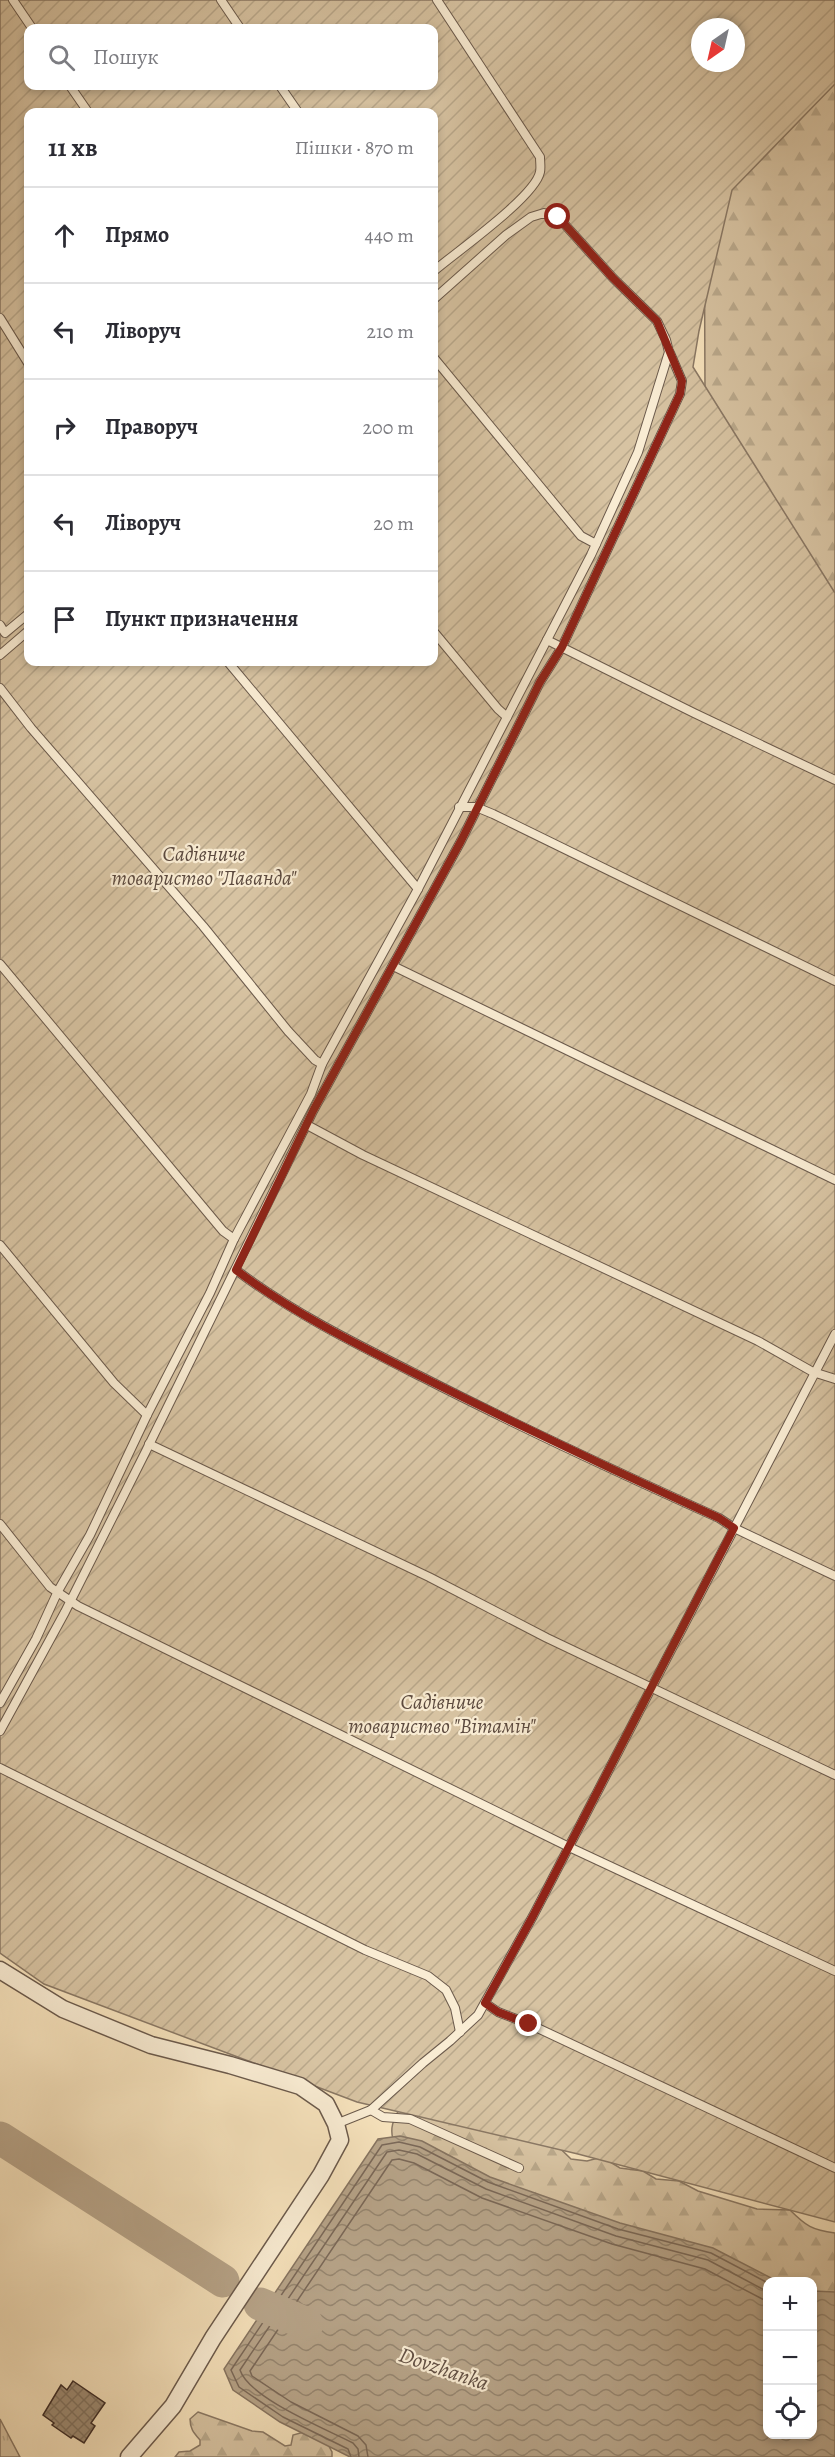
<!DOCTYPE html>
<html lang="uk">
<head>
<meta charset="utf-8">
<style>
  :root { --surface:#fff; --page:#f2f2f3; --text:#2b2b33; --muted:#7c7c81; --line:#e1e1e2 }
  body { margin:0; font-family:Alegreya,serif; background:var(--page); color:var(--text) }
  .controls { position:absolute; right:18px; bottom:18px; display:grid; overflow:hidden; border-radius:12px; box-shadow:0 3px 9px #0003 }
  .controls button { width:54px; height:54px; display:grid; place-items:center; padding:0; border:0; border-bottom:2px solid var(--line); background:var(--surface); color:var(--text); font:30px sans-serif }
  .compass { position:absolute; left:691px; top:18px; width:54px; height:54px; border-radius:50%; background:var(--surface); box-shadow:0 3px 9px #0003; rotate:214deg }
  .stop { position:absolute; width:18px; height:18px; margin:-14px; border:4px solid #8f2418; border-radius:50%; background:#fff }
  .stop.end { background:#8f2418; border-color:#fff; box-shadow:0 2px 6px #0008 }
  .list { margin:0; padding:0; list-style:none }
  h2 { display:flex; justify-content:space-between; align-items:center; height:78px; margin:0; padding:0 24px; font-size:26px }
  h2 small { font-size:20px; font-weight:400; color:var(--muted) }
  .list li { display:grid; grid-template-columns:39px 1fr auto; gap:18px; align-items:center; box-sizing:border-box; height:96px; padding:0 24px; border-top:2px solid var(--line) }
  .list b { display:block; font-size:22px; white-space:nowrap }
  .list em { font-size:20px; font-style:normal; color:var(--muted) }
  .icon { flex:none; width:33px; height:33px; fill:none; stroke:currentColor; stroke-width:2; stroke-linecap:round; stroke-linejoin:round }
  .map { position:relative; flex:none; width:835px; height:2457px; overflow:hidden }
  .search { position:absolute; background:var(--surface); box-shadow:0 3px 9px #0003; left:24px; top:24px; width:414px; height:66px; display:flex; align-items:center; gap:15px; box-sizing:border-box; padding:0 21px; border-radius:12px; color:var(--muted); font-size:22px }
  .panel { position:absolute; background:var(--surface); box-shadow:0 3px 9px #0003; left:24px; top:108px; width:414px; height:558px; border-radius:12px }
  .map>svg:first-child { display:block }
  .grass { fill:url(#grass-tufts); stroke:#8a7864; stroke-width:1.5 }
  .forest { fill:url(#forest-firs); stroke:#8a7864; stroke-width:1.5 }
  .garden { fill:url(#garden-furrows); stroke:#8a7864; stroke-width:1.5; fill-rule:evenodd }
  .water { fill:url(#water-waves); stroke:#867461; stroke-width:1.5 }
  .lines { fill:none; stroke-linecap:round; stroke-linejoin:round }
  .shore { stroke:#7a6858; stroke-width:1.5 }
  .river { stroke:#b7a489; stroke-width:33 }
  .building { fill:url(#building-cross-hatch); stroke:#3d2c26; stroke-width:1.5 }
  .service-casing { stroke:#6b5a4c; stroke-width:10 }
  .minor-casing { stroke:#6b5a4c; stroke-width:19 }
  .service { stroke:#f9ecd3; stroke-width:8 }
  .minor { stroke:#f9ecd3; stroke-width:16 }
  .route { stroke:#8f2418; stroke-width:8 }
  .labels { text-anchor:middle; stroke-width:4.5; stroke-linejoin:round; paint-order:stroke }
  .park-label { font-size:21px; font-style:italic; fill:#5c4a3f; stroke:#f9ecd3 }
  .water-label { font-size:22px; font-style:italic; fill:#625044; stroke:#f9ecd3 }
</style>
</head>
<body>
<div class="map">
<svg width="835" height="2457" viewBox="0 0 835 2457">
  <defs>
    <pattern id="grass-tufts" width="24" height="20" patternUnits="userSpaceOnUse" patternTransform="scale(1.5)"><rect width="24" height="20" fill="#d7c3a2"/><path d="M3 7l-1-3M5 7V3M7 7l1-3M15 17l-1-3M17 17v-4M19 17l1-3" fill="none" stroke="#b9a88b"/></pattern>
    <pattern id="forest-firs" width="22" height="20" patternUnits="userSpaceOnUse" patternTransform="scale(1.5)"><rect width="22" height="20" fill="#d7c3a2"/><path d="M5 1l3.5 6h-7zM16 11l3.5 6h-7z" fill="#b9a88b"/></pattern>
    <pattern id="garden-furrows" width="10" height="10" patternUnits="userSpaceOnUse" patternTransform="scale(1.5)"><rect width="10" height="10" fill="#d7c3a2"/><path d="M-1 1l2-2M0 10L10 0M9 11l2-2" fill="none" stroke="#b9a88b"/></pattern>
    <pattern id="water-waves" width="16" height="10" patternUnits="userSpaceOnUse" patternTransform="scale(1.5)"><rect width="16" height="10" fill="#b7a489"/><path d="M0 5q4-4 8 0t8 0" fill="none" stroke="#968670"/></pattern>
    <pattern id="building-cross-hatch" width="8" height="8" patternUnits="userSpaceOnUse" patternTransform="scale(1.5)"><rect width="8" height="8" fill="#9d8b74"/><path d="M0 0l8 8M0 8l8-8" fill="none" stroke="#81725f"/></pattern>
  </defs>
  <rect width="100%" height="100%" fill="#f6e2bc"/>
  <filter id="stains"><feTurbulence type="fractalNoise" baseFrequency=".00333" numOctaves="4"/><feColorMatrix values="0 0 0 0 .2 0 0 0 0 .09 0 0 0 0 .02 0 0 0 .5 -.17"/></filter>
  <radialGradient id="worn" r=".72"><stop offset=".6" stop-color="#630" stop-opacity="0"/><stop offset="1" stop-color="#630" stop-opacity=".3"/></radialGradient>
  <path class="grass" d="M0,2419L20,2457H0Z"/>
  <g class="forest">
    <path d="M835,82V643L705,390L704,153Z"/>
    <path d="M402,2104L532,2121L571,2159L587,2161L602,2157L620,2168L643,2171L656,2179L679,2181L698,2191L757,2209L790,2210C806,2226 812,2230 835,2233V2307L813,2306L812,2282H768L396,2146C387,2130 394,2118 402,2104Z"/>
    <path d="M198,2412L252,2431L263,2432L285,2446L291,2445L293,2435L304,2432L325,2439L332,2452V2457H175L179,2452L190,2451L200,2445V2440C194,2433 190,2429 190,2419Z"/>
  </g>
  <path class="garden" d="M0,0H835V84L732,190L699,331L693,367L835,593V2222L578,2154L357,2102L44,1984L0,1953ZM700,27H736V63H700ZM28,28H434V86H28ZM28,112H434V662H28Z"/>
  <path class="water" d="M400,2136L422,2141L490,2177L532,2192L620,2223L713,2248L777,2281L768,2282V2434H812L813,2291L835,2292V2457H350L280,2422L233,2390L224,2369L378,2139Z"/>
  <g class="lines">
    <g class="shore">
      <path d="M351,2457L348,2449L283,2417L239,2387L231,2370L382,2145L399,2142L420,2147L488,2182L618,2229L711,2253L768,2283"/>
      <path d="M359,2457L358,2449L353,2443C326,2429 249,2398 240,2370L387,2152L399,2150L417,2154L486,2189L616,2236L708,2260L768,2292"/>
      <path d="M368,2457L366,2445L358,2436L291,2402L252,2376L250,2371L392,2160L399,2159L414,2163L482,2198L612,2244L705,2269L768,2302"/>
    </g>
    <g class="river">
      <path d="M0,2138L223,2281"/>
      <path d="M260,2304L307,2324"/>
    </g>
  </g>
  <path class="building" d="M73,2381L105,2403L91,2423L95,2426L84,2443L73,2436L71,2438L52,2425L54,2423L43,2415L61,2385L67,2390Z"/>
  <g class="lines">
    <g class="service-casing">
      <g id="service">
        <path d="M13,0L32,28"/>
        <path d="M221,0L240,28"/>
        <path d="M70,86L88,112"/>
        <path d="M280,86L298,112"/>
        <path d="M434,271C456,252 535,197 540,172C541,168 540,162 540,157L437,0"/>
        <path d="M0,318L28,363"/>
        <path d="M434,358L581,536L596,544"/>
        <path d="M0,625L5,633L28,614"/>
        <path d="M434,632L498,709L507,717"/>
        <path d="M547,640L694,713L835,780"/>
        <path d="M0,655L28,631"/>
        <path d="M228,662L418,889"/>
        <path d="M0,688L31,728L203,926L288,1031L315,1060L322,1064"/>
        <path d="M459,807H476L493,814L835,981"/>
        <path d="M0,964L223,1231L234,1239"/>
        <path d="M393,966L835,1180"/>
        <path d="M307,1125L363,1155L758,1341L813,1372L835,1379"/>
        <path d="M0,1245L114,1383L147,1415"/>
        <path d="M236,1270C293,1313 358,1345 422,1377C520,1427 619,1473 719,1518L734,1528L835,1576"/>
        <path d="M149,1444L429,1577L547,1638L835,1775"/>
        <path d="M0,1524L50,1587L78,1606L569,1847L835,1971"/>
        <path d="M0,1703L36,1639L58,1591L90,1535L147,1415L210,1293L234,1239L311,1094L322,1064L418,889L591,555L638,452L669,352L666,340L657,321L613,278L558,217L544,213L531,217L506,235L434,299"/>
        <path d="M0,1731L65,1612L146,1451L313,1111L461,841L540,682L562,647L680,394L682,381L670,353"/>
        <path d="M0,1768L365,1950L428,1976L446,1990L455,2008L460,2032"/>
        <path d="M485,2003L498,2012L529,2024L835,2168"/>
        <path d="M371,2110L383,2117L410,2119L519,2168"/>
        <path d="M336,2124L371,2110L423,2063L450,2041L478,2015L533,1916L835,1334"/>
      </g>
    </g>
    <g class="minor-casing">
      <path id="minor" d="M0,1970L63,2009L151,2045L230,2065L300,2086L326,2104L336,2124L340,2140L321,2175L213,2338L173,2406L129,2457"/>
    </g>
    <use href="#service" class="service"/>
    <use href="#minor" class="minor"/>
  </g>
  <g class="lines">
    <path class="route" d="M529,2024L498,2012L485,2003L533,1916L734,1528L719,1518C619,1473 520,1426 422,1377C358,1345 293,1313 236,1270L313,1111L461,841L540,682L562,647L680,394L682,381L657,321L613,278L558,217"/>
  </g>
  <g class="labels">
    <g class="park-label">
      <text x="204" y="861">Садівниче<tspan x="204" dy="24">товариство "Лаванда"</tspan></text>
      <text x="442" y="1709">Садівниче<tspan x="442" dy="24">товариство "Вітамін"</tspan></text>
    </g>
    <g class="water-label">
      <text transform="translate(444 2368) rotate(19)" y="8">Dovzhanka</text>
    </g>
  </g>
  <rect width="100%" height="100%" filter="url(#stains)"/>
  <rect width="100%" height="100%" fill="url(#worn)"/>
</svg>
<div class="controls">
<button>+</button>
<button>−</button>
<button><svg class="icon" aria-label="locate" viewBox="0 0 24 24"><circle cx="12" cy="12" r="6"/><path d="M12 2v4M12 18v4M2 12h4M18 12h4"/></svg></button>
</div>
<svg class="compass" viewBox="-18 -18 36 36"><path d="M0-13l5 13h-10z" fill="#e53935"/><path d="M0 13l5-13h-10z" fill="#7c7c81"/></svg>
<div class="stop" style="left:558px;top:217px"></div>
<div class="stop end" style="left:529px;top:2024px"></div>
<div class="search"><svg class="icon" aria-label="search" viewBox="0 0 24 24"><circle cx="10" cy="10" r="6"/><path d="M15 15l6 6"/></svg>Пошук</div>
<section class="panel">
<h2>11 хв<small>Пішки · 870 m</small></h2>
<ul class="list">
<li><svg class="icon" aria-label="ahead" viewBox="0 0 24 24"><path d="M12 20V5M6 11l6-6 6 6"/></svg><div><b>Прямо</b></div><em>440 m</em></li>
<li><svg class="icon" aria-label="left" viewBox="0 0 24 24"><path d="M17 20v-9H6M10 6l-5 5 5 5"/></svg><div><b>Ліворуч</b></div><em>210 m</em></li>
<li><svg class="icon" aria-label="right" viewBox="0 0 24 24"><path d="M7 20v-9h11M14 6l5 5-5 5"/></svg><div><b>Праворуч</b></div><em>200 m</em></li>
<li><svg class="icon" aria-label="left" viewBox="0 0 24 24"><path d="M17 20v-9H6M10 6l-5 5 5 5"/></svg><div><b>Ліворуч</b></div><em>20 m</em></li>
<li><svg class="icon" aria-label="arrive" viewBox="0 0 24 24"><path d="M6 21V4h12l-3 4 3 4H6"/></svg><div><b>Пункт призначення</b></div></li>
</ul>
</section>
</div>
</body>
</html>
